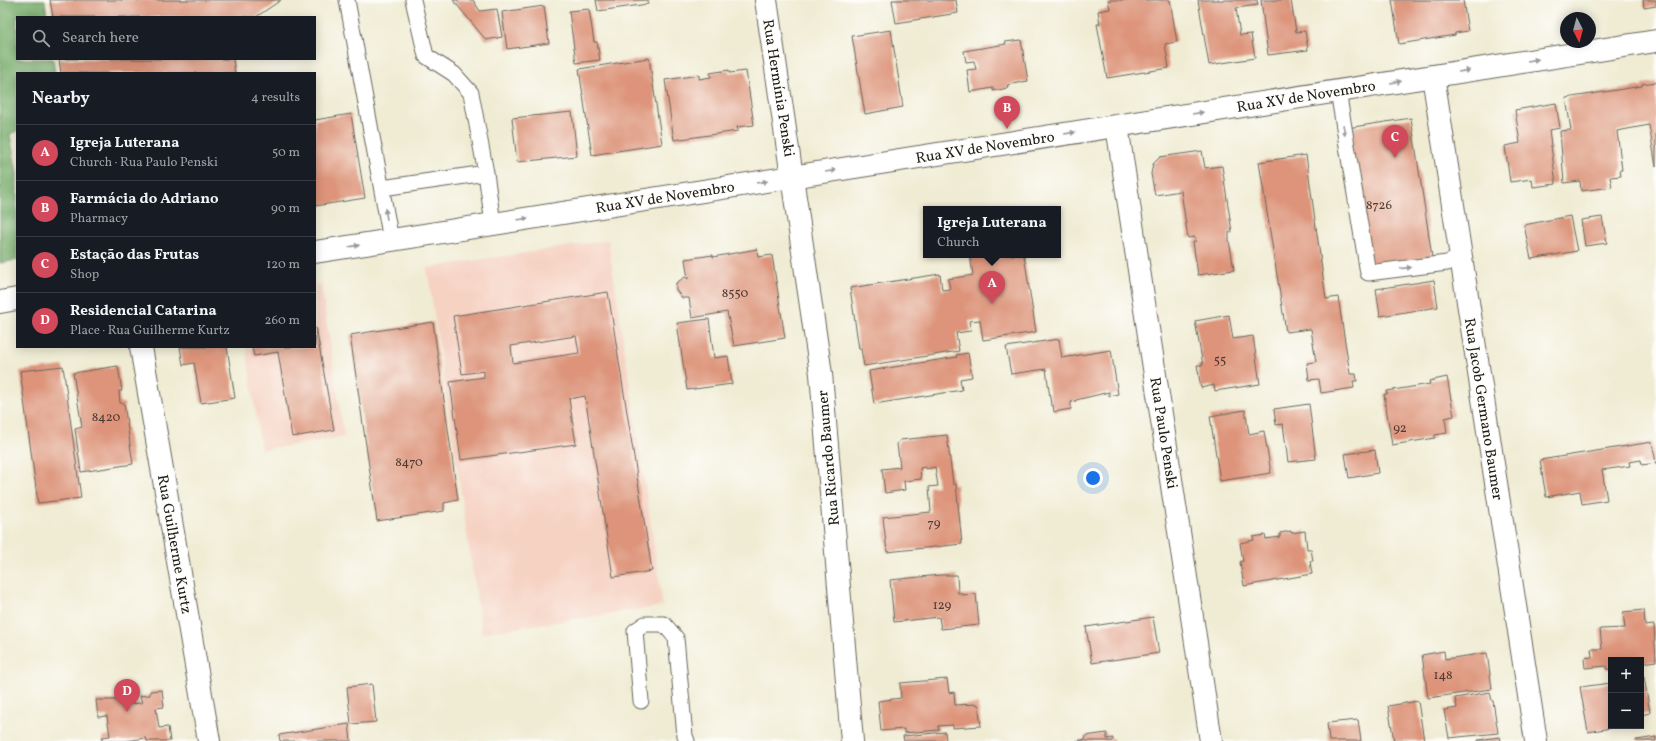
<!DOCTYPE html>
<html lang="en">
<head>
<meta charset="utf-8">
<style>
  :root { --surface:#171b24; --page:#242831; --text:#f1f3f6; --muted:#9ea1a6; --line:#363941; --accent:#d1495b }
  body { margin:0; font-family:Vollkorn,serif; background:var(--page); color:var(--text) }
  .controls { position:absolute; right:12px; bottom:12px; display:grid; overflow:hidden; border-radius:0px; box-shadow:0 2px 10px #0003 }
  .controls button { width:36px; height:36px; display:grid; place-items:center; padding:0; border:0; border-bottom:1px solid var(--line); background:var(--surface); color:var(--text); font:20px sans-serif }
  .compass { position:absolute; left:1560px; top:12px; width:36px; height:36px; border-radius:50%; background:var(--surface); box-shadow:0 2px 10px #0003; rotate:174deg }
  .you { position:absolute; left:1093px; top:478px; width:14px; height:14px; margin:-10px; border:3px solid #fff; border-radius:50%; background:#1a73e8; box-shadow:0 0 0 6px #1a73e833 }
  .badge { display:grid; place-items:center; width:26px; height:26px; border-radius:50%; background:var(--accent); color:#fff; font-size:13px; font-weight:700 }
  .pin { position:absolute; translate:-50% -33px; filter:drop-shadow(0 1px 2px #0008) }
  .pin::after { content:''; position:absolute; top:21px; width:14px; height:12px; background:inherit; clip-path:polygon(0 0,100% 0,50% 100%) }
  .popup { position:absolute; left:923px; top:206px; width:138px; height:52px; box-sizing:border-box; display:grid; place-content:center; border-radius:0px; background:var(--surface); filter:drop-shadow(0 1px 3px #0005); font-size:13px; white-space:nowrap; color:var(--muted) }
  .popup b { font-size:15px; color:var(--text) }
  .popup::after { content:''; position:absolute; left:50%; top:100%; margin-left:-8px; border:8px solid transparent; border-top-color:var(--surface) }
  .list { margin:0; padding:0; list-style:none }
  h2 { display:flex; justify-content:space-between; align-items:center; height:52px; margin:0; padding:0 16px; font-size:17px }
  h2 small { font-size:13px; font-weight:400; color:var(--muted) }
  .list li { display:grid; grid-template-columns:26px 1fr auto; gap:12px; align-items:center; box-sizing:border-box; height:56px; padding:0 16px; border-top:1px solid var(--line) }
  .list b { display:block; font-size:15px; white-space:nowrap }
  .list p { margin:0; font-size:13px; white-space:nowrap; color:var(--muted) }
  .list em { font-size:13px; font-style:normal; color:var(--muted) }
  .icon { flex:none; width:22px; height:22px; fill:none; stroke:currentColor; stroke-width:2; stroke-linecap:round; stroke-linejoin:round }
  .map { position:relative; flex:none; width:1656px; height:741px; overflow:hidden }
  .search { position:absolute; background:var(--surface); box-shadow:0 2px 10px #0003; left:16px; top:16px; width:300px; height:44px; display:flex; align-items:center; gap:10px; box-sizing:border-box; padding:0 14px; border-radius:0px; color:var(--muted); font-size:15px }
  .panel { position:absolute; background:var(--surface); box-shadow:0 2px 10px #0003; left:16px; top:72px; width:300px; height:276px; border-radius:0px }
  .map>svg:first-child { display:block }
  .built { fill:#f6d2c3 }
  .forest { fill:#73ab68; stroke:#486442 }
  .building { fill:#dd947a; fill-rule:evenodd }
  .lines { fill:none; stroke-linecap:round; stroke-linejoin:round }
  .service-casing { stroke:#66655c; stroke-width:17 }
  .minor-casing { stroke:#66655c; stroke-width:24 }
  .primary-casing { stroke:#66655c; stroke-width:24 }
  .service { stroke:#fff; stroke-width:15 }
  .minor { stroke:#fff; stroke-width:22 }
  .primary { stroke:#fff; stroke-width:22 }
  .oneway { fill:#999 }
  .labels { text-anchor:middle; stroke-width:3; stroke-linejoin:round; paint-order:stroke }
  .number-label { font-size:13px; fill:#4c3a34 }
  .street-label { font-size:15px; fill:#1c1c1c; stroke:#fdfcf7 }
</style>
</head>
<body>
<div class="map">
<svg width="1656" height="741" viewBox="0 0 1656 741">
  <rect width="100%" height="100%" fill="#fdfcf7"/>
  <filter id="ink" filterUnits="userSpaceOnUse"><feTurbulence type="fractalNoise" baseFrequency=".025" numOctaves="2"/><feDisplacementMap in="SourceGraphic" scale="8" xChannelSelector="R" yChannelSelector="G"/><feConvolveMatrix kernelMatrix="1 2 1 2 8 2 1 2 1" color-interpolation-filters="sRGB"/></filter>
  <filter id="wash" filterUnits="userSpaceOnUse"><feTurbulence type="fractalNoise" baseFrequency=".012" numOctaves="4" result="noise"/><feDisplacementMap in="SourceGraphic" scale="16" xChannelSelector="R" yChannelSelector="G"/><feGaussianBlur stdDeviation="0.9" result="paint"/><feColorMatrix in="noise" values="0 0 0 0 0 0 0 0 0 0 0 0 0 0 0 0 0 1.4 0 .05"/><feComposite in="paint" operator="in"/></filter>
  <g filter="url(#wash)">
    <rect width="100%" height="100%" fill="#f0ecd4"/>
    <g class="built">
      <path d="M608,240L663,606L482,633L427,268Z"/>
      <path d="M321,284L344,437L261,450L246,347H315V285Z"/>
    </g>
    <path class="forest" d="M0,0H45L47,17H17V59H53L55,73H17V131L10,134L17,173V260L0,263Z"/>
    <g id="blocks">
      <g class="building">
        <path d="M50,0H281L256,17H53Z"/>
        <path d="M453,0H473L480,11L497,9L502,37L486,40Z"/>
        <path d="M596,0H648V4L598,11Z"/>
        <path d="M892,0H956L958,13L896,23Z"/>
        <path d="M1108,0H1170L1177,42L1165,44L1169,68L1107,78L1097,24H1100L1098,11L1110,9Z"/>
        <path d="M1198,0H1257L1258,5L1236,8L1240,35L1251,34L1255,58L1209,65Z"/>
        <path d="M1261,0H1291L1296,32L1305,31L1308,50L1268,55Z"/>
        <path d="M1392,0H1463L1468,31L1455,33V35L1399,44Z"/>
        <path d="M1643,0H1656V6L1644,8Z"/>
        <path d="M544,6L549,43L507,49L502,12Z"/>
        <path d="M589,9L594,42H597L600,60L576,63L569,11Z"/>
        <path d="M891,30L903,107L865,114L852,36Z"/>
        <path d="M1021,40L1028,81L1007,85L1008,88L993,91V88L970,92L967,70L976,69L974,61L966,62L964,51L1006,44L1005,42Z"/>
        <path d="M649,58L662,144L592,155L579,69Z"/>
        <path d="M59,59H233L235,73H61Z"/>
        <path d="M729,70V73L746,71L754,125L737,127L738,131L674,140L665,80L699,75V79L711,77L710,73Z"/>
        <path d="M1656,82V167L1649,125L1617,131L1622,170H1620L1621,176L1610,177L1612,187L1581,191L1580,181L1564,183L1560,131L1571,130L1566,98L1642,86V84Z"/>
        <path d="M1556,103L1560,128L1549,130L1556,184L1533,187L1532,179L1510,182L1505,146L1520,143L1515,110Z"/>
        <path d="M572,112L577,156L517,162L512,118Z"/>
        <path d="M351,114L365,198L315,206V120Z"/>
        <path d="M1411,118L1433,263L1369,273L1347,128Z"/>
        <path d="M1202,151L1205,168L1222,166L1232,232H1229V240L1234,270L1198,275L1193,242L1196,241L1195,237L1188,238L1181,191L1155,195L1151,174L1153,164L1160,157Z"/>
        <path d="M1306,155L1326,299L1338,297L1350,374H1356L1357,381H1353L1354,388L1321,393L1319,379L1309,380L1307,363L1316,362L1311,329L1286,332L1259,162Z"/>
        <path d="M1570,216L1577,251L1531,259L1524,225Z"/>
        <path d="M1602,217L1607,243L1585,246L1581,220Z"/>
        <path d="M757,249L758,257L772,255L785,338L734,346L727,312L692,318L689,298H682L676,290V283L685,277L688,279L685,259L713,255V257Z"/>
        <path d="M970,255H1024L1036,332L983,340L980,320L969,321L971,331L956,333L959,351L864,366L861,349H859L850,288L940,274L942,290L950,289L948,279L973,275Z"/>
        <path d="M1434,280L1438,307L1380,316L1376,289Z"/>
        <path d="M608,292L652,571L613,577L585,396L569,399L576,444L461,460L450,382L484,377V371L462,374L453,316ZM576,336L579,353L513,363L511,346Z"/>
        <path d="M1229,315L1233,339L1253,336L1260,384L1215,391L1214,385L1201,388L1197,365H1203L1195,321Z"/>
        <path d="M709,319L714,358L728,356L732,384L687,390L677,323Z"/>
        <path d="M433,322L458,500L444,503V511L377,521L350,335Z"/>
        <path d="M316,328L334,430L292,437L278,352L254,356L252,347H315Z"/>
        <path d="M1059,339L1062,358L1111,350L1118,394L1109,396V392L1076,400V401L1071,402V409L1054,412L1053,405H1051L1046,369L1011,374L1006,347Z"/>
        <path d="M180,347H227L235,398L201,403L194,363L183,365Z"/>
        <path d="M968,353L972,377L960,379L962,390L874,404L869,371L957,357L956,355Z"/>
        <path d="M63,366L81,498L38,503L20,371Z"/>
        <path d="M118,366L122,391H119L120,403H124L133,464L81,472L75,429L82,427L73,373Z"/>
        <path d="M1447,377L1454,416L1445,418L1447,433L1435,435V438L1392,445L1384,394H1387V391L1430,384L1429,381Z"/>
        <path d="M1309,404L1316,459L1288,462L1283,424L1276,425L1274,409Z"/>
        <path d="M1245,410L1249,434L1264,431L1271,473L1220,481L1210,416Z"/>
        <path d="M947,435L953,484H956L962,544L887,552L883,517L931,512L929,487L938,486L935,467L926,469V467L920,468L921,479L904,481L905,490L885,493L882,469L900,467L897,444L900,440Z"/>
        <path d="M1652,442L1656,463L1642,465L1641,460L1629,462L1630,466L1602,470L1607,500L1582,504L1580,491L1546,497L1540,460Z"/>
        <path d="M1375,450L1378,473L1349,478L1345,454Z"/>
        <path d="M1291,531V533L1305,531L1307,549H1311L1313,561H1310L1312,574L1244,586L1240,562L1243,561L1240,543L1254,540L1253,537L1265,535L1266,539L1280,537V533Z"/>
        <path d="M940,575H957L958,593H961L962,595L976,594L979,625L941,629L939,617L894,622L890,580Z"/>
        <path d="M1644,610L1645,626L1654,625L1656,661L1641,663V660H1611V669H1606V666L1585,668L1584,658L1592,657L1591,649H1602L1600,629L1625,628L1623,612Z"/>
        <path d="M1153,617L1159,653L1092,663L1086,627Z"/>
        <path d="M1444,651L1445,659L1487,653L1492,689L1428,698L1422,655Z"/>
        <path d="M1644,677L1650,713L1641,715V678Z"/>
        <path d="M947,679L949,693L954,692L955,705L978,704L981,726L953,728V725L938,726L939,730L904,733V729L881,731L878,701L901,698L900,683Z"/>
        <path d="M1611,683V726L1616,727L1588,732L1580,687Z"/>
        <path d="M372,684L376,722L351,724L347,687Z"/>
        <path d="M162,690L164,707L156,708L159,728L168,727L170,741H147L146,738L125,741H102V737L110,736L107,716L98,717L96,700H119L120,705L142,703L140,696L150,695V691Z"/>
        <path d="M1490,692L1492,701H1493L1498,733L1449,738L1444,710L1457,708L1455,698Z"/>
        <path d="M1418,701L1424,741H1394L1388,706Z"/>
        <path d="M1358,720L1361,741H1329L1327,723Z"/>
        <path d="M349,724L351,741H280L279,735Z"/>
        <path d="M945,732L946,741H904L903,736Z"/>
        <path d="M1107,733V739L1113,738V741H1076L1086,739L1085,736Z"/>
        <path d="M1500,737L1501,741H1478V740Z"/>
        <path d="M1656,737V741H1636V740Z"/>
      </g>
    </g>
  </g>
  <g filter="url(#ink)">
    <use href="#blocks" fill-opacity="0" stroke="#66655c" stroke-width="1"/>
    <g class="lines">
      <g class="service-casing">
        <g id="service">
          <path d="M347,0L391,240"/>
          <path d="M1338,91L1368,273L1447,263L1461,257"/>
          <path d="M486,173L493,224"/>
          <path d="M382,188L486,173L471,93L454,74L426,56L413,0"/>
          <path d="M641,701L635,631L645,624H664L676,638L685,736L687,741"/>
        </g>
      </g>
      <g class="minor-casing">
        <g id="minor">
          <path d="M766,0L821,374L852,741"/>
          <path d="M1433,76L1536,741"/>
          <path d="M1117,126L1211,741"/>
          <path d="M141,347L209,741"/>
        </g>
      </g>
      <g class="primary-casing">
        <g id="primary">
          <path d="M315,252L1656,41"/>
          <path d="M0,302L17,299"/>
        </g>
      </g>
      <use href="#service" class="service"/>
      <use href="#minor" class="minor"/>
      <use href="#primary" class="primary"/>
    </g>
    <defs><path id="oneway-solid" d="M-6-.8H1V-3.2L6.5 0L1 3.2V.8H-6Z"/></defs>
    <g class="oneway">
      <use href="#oneway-solid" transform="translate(1533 60) rotate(-9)"/>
      <use href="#oneway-solid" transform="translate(1464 71) rotate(-9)"/>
      <use href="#oneway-solid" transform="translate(1396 82) rotate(-9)"/>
      <use href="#oneway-solid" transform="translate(1198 113) rotate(-9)"/>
      <use href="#oneway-solid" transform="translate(1344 130) rotate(81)"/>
      <use href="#oneway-solid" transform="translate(1070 133) rotate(-9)"/>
      <use href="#oneway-solid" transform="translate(831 171) rotate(-9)"/>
      <use href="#oneway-solid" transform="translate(762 182) rotate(-9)"/>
      <use href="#oneway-solid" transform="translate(386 214) rotate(-100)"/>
      <use href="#oneway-solid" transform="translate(523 219) rotate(-9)"/>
      <use href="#oneway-solid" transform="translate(354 246) rotate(-9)"/>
      <use href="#oneway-solid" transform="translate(1406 268) rotate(-7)"/>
    </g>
  </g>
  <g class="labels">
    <g class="number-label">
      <text x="1379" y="209">8726</text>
      <text x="735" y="297">8550</text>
      <text x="1220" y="364">55</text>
      <text x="106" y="421">8420</text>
      <text x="1400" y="432">92</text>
      <text x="409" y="466">8470</text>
      <text x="934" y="527">79</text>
      <text x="942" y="609">129</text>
      <text x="1443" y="679">148</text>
    </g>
    <g class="street-label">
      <text transform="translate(779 88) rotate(81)" y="5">Rua Hermínia Penski</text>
      <text transform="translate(1306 96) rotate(-9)" y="5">Rua XV de Novembro</text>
      <text transform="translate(985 147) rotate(-9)" y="5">Rua XV de Novembro</text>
      <text transform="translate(665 197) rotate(-9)" y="5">Rua XV de Novembro</text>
      <text transform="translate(1484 409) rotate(81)" y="5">Rua Jacob Germano Baumer</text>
      <text transform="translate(1164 433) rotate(81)" y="5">Rua Paulo Penski</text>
      <text transform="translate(828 458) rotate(-95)" y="5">Rua Ricardo Baumer</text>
      <text transform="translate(175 544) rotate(80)" y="5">Rua Guilherme Kurtz</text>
    </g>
  </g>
</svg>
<div class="controls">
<button>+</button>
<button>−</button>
</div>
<svg class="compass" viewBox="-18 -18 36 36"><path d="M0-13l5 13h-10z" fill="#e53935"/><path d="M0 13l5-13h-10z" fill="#9ea1a6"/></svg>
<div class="you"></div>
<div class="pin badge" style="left:992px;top:304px">A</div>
<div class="popup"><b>Igreja Luterana</b>Church</div>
<div class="pin badge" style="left:1007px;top:129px">B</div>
<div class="pin badge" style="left:1395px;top:158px">C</div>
<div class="pin badge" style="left:127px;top:712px">D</div>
<div class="search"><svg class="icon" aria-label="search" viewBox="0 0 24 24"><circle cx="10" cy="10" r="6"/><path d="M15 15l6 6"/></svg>Search here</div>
<section class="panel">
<h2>Nearby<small>4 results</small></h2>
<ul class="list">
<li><span class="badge">A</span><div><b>Igreja Luterana</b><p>Church · Rua Paulo Penski</p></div><em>50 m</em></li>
<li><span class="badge">B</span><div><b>Farmácia do Adriano</b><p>Pharmacy</p></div><em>90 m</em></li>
<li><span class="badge">C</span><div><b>Estação das Frutas</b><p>Shop</p></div><em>120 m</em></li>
<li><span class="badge">D</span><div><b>Residencial Catarina</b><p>Place · Rua Guilherme Kurtz</p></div><em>260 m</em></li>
</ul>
</section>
</div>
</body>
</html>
